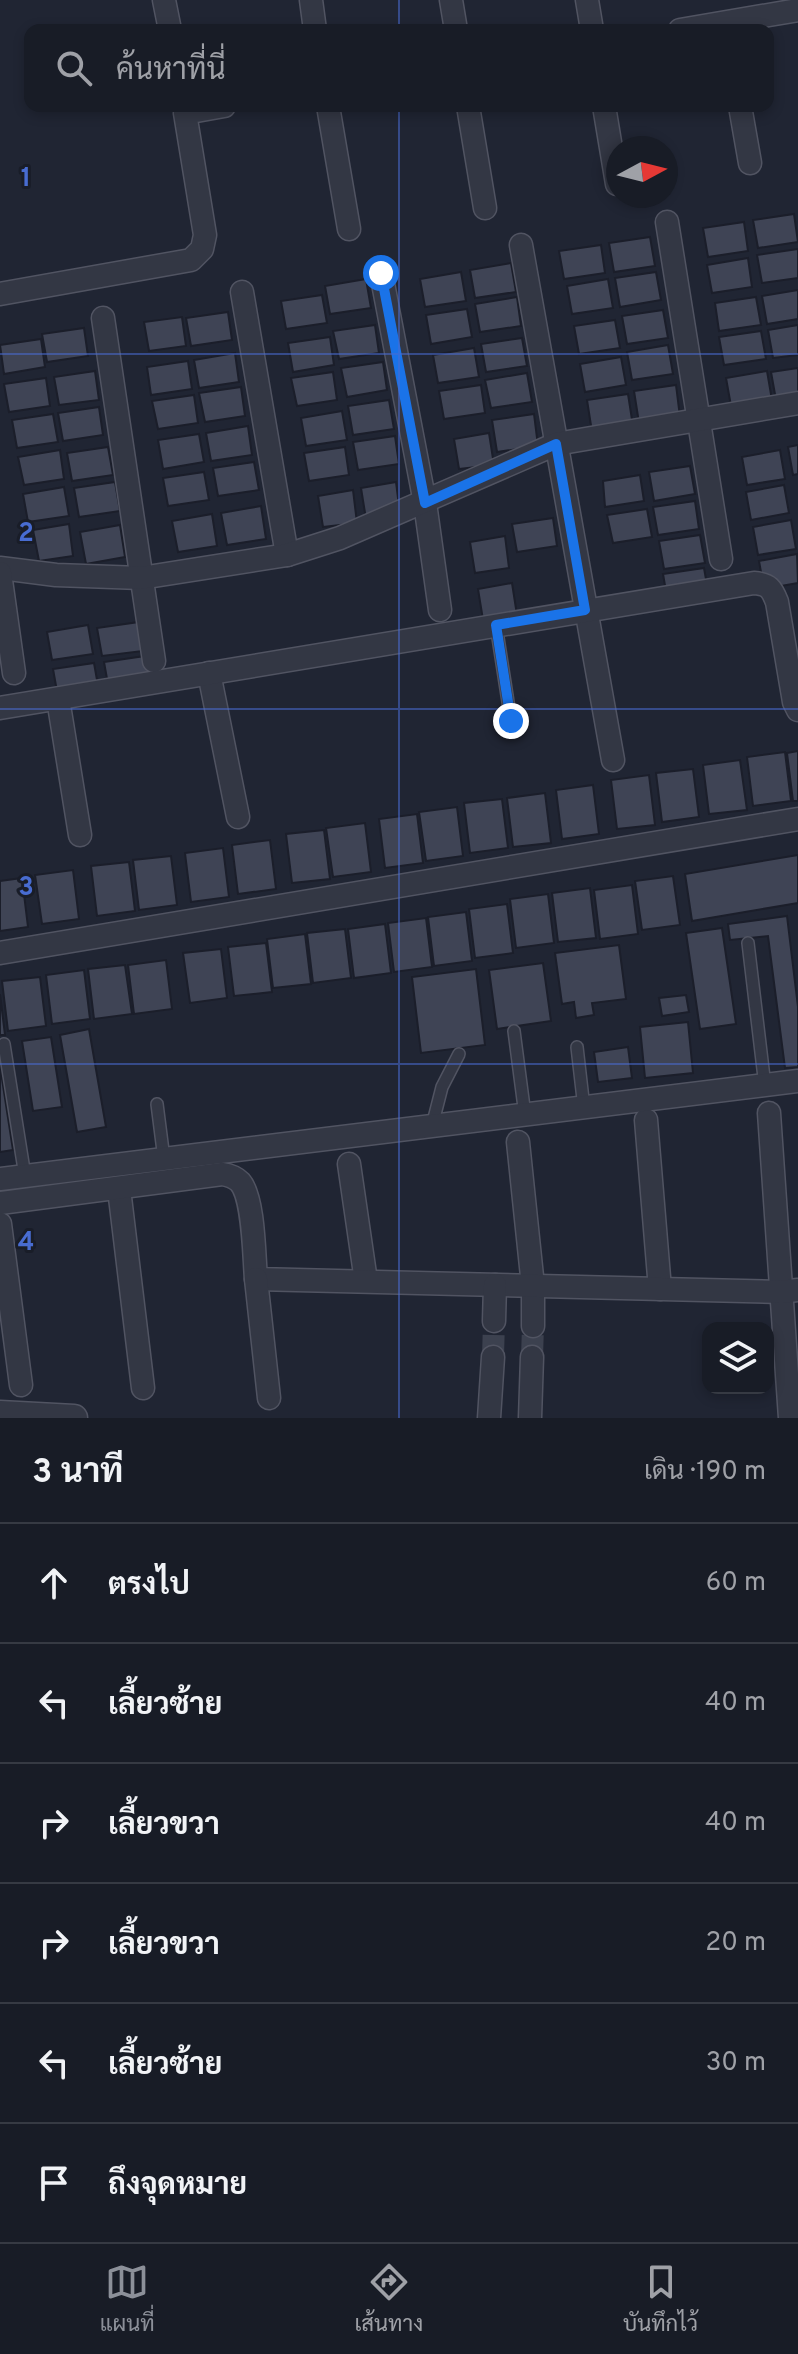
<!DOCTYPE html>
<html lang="th">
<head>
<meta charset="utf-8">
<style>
  :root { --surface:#181c26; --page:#21252e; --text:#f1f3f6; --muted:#9fa1a7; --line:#363a43; --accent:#8c9099 }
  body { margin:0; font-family:Overpass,Sarabun,sans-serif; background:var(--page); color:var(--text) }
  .controls { position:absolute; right:24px; bottom:24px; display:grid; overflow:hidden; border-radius:16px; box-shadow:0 4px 12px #0003 }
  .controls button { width:72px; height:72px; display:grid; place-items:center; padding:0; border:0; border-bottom:2px solid var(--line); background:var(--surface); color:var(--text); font:40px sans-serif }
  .compass { position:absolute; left:606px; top:136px; width:72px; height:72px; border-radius:50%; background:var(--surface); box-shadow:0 4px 12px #0003; rotate:83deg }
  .stop { position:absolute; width:24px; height:24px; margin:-18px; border:6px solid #1a73e8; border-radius:50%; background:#fff }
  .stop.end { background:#1a73e8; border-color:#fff; box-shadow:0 2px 8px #0008 }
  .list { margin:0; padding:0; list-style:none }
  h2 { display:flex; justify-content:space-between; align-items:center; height:104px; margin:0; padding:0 32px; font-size:34px }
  h2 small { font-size:26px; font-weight:400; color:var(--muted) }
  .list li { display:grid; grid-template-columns:52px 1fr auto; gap:24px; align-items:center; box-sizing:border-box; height:120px; padding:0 32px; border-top:2px solid var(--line) }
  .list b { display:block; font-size:30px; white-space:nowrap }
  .list em { font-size:26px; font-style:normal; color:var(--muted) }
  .icon { flex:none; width:44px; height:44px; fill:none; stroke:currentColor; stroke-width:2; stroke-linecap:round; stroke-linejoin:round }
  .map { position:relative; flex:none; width:798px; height:1418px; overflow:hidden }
  .search { position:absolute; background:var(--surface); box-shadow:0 4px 12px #0003; left:24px; right:24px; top:24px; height:88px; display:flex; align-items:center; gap:20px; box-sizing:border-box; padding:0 28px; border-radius:16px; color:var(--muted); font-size:30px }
  .sheet { height:824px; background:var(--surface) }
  nav { display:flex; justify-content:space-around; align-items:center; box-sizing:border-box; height:112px; border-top:2px solid var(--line); background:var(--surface); font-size:22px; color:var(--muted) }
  nav a { display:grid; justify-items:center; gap:4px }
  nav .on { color:var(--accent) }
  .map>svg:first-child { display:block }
  .building { fill:#3f4455; stroke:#1b1e2a; stroke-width:2 }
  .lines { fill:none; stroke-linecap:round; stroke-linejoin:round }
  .minor-tunnel { stroke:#3c414f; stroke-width:22; stroke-dasharray:22 11; stroke-linecap:butt }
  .service-casing { stroke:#515462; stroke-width:14 }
  .minor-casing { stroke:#515462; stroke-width:25 }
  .tertiary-casing { stroke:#515462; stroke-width:29 }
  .service { stroke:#333744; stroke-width:11 }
  .minor { stroke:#333744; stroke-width:22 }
  .tertiary { stroke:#333744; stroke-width:26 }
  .route { stroke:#1a73e8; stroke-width:10 }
  .grid { fill:none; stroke:#486cd1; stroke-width:2; stroke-opacity:0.55 }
  .grid-label { font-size:26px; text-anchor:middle; font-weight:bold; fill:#486cd1; stroke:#191d28; stroke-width:6; stroke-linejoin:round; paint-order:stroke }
</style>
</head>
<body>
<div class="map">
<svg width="798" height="1418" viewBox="0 0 798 1418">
  <rect width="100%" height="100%" fill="#202533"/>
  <g class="building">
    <path d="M794,214L798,242L758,248L753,220Z"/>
    <path d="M744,222L748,251L708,257L703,228Z"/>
    <path d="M650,237L655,266L614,272L609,243Z"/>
    <path d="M601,245L605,273L564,279L559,251Z"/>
    <path d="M798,249V278L762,283L757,255Z"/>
    <path d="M748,258L752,287L712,293L707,265Z"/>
    <path d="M511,263L516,292L475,298L470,270Z"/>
    <path d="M461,272L466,301L425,307L420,279Z"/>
    <path d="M656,272L661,300L620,307L615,278Z"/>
    <path d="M366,279L371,308L330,314L325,286Z"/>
    <path d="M608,279L613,308L572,314L567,286Z"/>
    <path d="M798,290V319L767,324L762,296Z"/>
    <path d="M322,295L327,323L286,329L281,301Z"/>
    <path d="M517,297L521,326L480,332L475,304Z"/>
    <path d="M756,297L761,325L719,331L715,303Z"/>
    <path d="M467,309L472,337L431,344L426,315Z"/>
    <path d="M663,310L668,338L627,344L622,316Z"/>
    <path d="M228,312L232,340L191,346L186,318Z"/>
    <path d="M182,317L186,346L149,351L144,322Z"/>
    <path d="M615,320L620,348L579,354L574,326Z"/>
    <path d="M375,325L379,353L339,359L333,331Z"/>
    <path d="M798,325V355L773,358L768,330Z"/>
    <path d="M84,328L88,356L47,362L42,334Z"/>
    <path d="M761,331L766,359L724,365L719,337Z"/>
    <path d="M330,337L334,365L293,372L288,343Z"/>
    <path d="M522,338L527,366L486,372L481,344Z"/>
    <path d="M41,339L45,367L4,374L0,345Z"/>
    <path d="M668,345L673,374L632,380L627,352Z"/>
    <path d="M474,348L479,377L438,383L433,355Z"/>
    <path d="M235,353L239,382L199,388L194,360Z"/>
    <path d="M621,357L626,385L585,392L580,364Z"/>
    <path d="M188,361L192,389L151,395L147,367Z"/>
    <path d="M383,362L387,390L347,397L341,368Z"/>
    <path d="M798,368V397L776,400L771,372Z"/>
    <path d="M95,371L99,400L59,405L54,377Z"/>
    <path d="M767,371L772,400L731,406L726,378Z"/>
    <path d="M333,372L337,400L297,406L291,378Z"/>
    <path d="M527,373L532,402L491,408L485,380Z"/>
    <path d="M46,378L50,406L9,412L4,384Z"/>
    <path d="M481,385L485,413L444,419L439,391Z"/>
    <path d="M676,385L680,417L639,423L634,391Z"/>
    <path d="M241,387L245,416L205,422L199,393Z"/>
    <path d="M628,394L633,426L592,432L587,400Z"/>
    <path d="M194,395L198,423L158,429L152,401Z"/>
    <path d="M389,400L394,429L353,435L348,406Z"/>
    <path d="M99,407L103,435L63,441L58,413Z"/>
    <path d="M342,411L347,440L306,446L301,418Z"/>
    <path d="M53,414L58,442L17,448L12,420Z"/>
    <path d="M534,414L538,446L497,452L492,420Z"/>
    <path d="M248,426L252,455L211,461L206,433Z"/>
    <path d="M489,433L494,465L459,469L454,439Z"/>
    <path d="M199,434L204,462L163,469L158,440Z"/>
    <path d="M395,436L399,464L358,470L353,442Z"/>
    <path d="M798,445V474L793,475L788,447Z"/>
    <path d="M108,447L113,475L72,481L67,453Z"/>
    <path d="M345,447L349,475L309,481L304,453Z"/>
    <path d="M60,450L64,479L24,485L18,457Z"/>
    <path d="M780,450L785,479L747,485L742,457Z"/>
    <path d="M254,462L259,490L218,496L213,468Z"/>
    <path d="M690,466L695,494L654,501L649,472Z"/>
    <path d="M204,472L209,500L168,506L163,478Z"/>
    <path d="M640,475L644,501L605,507L603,481Z"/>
    <path d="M115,482L120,511L79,517L74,488Z"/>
    <path d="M396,482L400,514L366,519L361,488Z"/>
    <path d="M784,485L789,513L751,520L746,492Z"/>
    <path d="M64,487L69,516L28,522L23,494Z"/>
    <path d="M353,490L357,523L323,527L318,496Z"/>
    <path d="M695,501L699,529L658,535L653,507Z"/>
    <path d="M261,506L266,539L227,545L221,513Z"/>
    <path d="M647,509L652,537L613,543L607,515Z"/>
    <path d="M212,514L217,546L178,552L172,521Z"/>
    <path d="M553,518L557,546L517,552L512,524Z"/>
    <path d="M791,520L796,549L758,555L753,527Z"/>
    <path d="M69,524L73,556L39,561L33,530Z"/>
    <path d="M120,525L125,557L86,564L80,532Z"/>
    <path d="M700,535L705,563L664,569L659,541Z"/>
    <path d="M505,536L509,568L475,573L470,542Z"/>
    <path d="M797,554L798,583L764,589L759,561Z"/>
    <path d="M704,568L709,596L668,603L663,574Z"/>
    <path d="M512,583L517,615L483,620L478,589Z"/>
    <path d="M139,622L143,651L102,656L97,628Z"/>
    <path d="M88,625L93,654L52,660L47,632Z"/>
    <path d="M145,656L150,684L109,690L104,662Z"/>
    <path d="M94,663L99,691L58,697L53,669Z"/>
    <path d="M798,751V801H793L787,753Z"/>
    <path d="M785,752L791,801L753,806L747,757Z"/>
    <path d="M740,760L747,810L709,814L703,765Z"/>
    <path d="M693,769L699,817L662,822L656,773Z"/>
    <path d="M649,775L655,825L617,829L611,780Z"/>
    <path d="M593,785L599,834L562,839L556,790Z"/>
    <path d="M545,793L551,843L513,847L507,798Z"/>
    <path d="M502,799L508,848L470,853L464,803Z"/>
    <path d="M457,807L463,856L426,861L419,812Z"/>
    <path d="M417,814L423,863L385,868L379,819Z"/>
    <path d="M365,823L371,872L333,877L326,828Z"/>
    <path d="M324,830L330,879L292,883L286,834Z"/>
    <path d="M270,840L276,889L238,894L232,845Z"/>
    <path d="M223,848L229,897L191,902L185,853Z"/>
    <path d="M798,855V903L692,921L685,874Z"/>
    <path d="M171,856L177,905L139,910L133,860Z"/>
    <path d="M129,862L135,911L97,916L91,866Z"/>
    <path d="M73,870L79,919L42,924L35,875Z"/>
    <path d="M673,876L680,925L642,930L635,881Z"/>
    <path d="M22,878L28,927L0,931V881Z"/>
    <path d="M632,885L638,934L600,939L594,890Z"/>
    <path d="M590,888L596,938L558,942L552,893Z"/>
    <path d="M548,894L554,943L516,948L510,899Z"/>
    <path d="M507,904L513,953L475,958L469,909Z"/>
    <path d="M466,912L472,961L434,966L428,917Z"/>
    <path d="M787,916L798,1007V1067L785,1068L768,936L730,940L728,924Z"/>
    <path d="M426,918L432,967L394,972L388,923Z"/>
    <path d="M385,924L391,973L354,978L348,929Z"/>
    <path d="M722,928L736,1024L700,1029L686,933Z"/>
    <path d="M345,929L351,978L313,983L307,933Z"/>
    <path d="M305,934L311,984L273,988L267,939Z"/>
    <path d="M266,943L272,992L234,996L228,947Z"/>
    <path d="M619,945L626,999L592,1003L594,1015L576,1018L574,1002L562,1004L555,953Z"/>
    <path d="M221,949L227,998L190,1003L183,953Z"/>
    <path d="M166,960L172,1009L134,1014L128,965Z"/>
    <path d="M543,963L551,1021L497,1029L489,970Z"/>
    <path d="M125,965L132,1014L94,1019L88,969Z"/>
    <path d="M476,969L485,1045L421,1053L412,977Z"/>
    <path d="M84,970L90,1019L52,1024L46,975Z"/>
    <path d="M40,977L46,1026L8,1031L2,981Z"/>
    <path d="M0,994L5,1035H0Z"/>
    <path d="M686,995L689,1012L662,1016L659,998Z"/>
    <path d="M688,1022L693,1073L645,1078L640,1027Z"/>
    <path d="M89,1029L106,1127L77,1132L60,1035Z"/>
    <path d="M51,1037L62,1107L33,1111L22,1041Z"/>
    <path d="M628,1047L632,1078L598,1082L594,1052Z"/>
    <path d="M0,1066L13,1150L0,1152Z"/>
  </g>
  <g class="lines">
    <g class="minor-tunnel">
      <path d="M493,1357L494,1321"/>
      <path d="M532,1357L533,1326"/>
    </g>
    <g class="service-casing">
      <g id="service">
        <path d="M496,625L511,721"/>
        <path d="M748,943L765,1086"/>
        <path d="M514,1031L525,1115"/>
        <path d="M4,1044L25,1176"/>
        <path d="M577,1047L584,1108"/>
        <path d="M157,1104L164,1159"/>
        <path d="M432,1126L442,1087L459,1054"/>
      </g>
    </g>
    <g class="minor-casing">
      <g id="minor">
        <path d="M164,0L170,30"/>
        <path d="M311,0L315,30"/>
        <path d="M451,0L456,30"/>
        <path d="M587,0L592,30"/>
        <path d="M680,30L798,10"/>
        <path d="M328,106L349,229"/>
        <path d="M468,106L485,208"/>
        <path d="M604,106L617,184"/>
        <path d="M740,106L750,163"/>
        <path d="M667,222L721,559"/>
        <path d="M521,245L613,760"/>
        <path d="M381,273L425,503L440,610"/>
        <path d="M242,292L287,555"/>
        <path d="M0,294L191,260L202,249L205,235L185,113L224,106"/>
        <path d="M103,318L154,661"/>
        <path d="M0,568L56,575L141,578L287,555L340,538L556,444L798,403"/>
        <path d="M0,573L14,673"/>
        <path d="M209,673L238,817"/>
        <path d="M58,699L80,835"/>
        <path d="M0,708L754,583C769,584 772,589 777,602L794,702L798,710"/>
        <path d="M0,953L798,819"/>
        <path d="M769,1113L790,1418"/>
        <path d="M646,1120L660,1289"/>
        <path d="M518,1142L533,1286V1326"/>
        <path d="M349,1164L366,1281"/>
        <path d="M0,1179L798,1081"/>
        <path d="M119,1189L143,1388"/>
        <path d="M0,1203L222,1174C229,1175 235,1177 240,1182C254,1198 254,1256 256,1279L781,1292L798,1290"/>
        <path d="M0,1224L21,1385"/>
        <path d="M256,1279L269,1398"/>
        <path d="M494,1321L495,1285"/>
        <path d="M489,1418L493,1357"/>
        <path d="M530,1418L532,1357"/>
      </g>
    </g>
    <g class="tertiary-casing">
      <path id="tertiary" d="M0,1414L74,1418"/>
    </g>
    <use href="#service" class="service"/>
    <use href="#minor" class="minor"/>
    <use href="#tertiary" class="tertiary"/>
  </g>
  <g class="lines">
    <path class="route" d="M381,273L425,503L556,444L585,610L496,625L511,721"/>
  </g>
  <path class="grid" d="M399,0V30M399,106V1418M0,354H798M0,709H798M0,1064H798"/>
  <g class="grid-label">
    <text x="26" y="186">1</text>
    <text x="26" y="541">2</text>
    <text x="26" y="895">3</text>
    <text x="26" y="1250">4</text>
  </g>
</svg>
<div class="controls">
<button><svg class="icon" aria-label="layers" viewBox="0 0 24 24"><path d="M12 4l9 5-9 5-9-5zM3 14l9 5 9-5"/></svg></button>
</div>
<svg class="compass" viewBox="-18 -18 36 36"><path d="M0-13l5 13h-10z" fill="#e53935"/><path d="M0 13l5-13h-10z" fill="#9fa1a7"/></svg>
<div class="stop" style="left:381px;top:273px"></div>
<div class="stop end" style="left:511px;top:721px"></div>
<div class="search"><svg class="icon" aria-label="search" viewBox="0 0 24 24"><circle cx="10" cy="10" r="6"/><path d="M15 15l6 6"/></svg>ค้นหาที่นี่</div>
</div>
<section class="sheet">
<h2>3 นาที<small>เดิน · 190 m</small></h2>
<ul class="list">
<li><svg class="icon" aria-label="ahead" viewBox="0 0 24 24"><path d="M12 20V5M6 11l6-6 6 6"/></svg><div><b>ตรงไป</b></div><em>60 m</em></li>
<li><svg class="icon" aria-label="left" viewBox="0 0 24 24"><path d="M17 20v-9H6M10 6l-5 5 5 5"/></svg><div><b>เลี้ยวซ้าย</b></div><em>40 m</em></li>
<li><svg class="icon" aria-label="right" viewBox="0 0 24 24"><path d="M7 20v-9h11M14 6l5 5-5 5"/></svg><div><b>เลี้ยวขวา</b></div><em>40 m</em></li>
<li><svg class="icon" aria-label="right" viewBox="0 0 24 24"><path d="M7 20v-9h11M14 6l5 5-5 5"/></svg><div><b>เลี้ยวขวา</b></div><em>20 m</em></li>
<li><svg class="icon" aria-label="left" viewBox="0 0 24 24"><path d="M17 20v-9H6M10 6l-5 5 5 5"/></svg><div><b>เลี้ยวซ้าย</b></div><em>30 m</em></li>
<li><svg class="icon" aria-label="arrive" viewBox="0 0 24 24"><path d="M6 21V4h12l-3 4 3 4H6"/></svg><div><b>ถึงจุดหมาย</b></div></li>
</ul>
</section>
<nav>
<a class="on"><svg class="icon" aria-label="map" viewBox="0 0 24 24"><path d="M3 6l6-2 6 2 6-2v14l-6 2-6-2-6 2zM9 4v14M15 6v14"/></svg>แผนที่</a>
<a><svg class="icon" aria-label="directions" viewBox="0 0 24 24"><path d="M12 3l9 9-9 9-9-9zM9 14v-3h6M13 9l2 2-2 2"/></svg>เส้นทาง</a>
<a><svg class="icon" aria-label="saved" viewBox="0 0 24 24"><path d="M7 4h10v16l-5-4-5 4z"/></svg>บันทึกไว้</a>
</nav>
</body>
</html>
